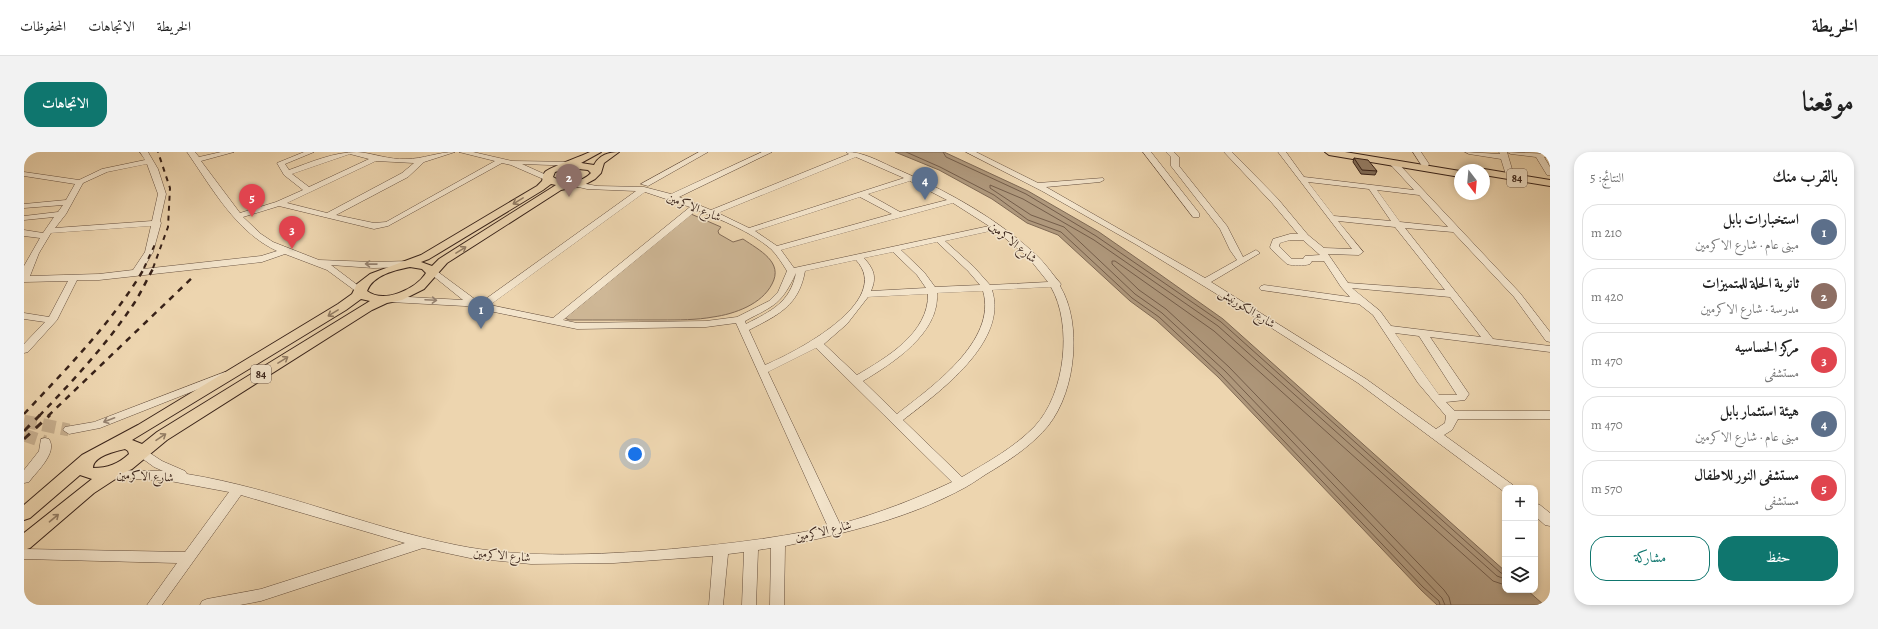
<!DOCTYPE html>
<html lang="ar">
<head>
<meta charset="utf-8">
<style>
  :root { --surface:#fff; --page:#f2f2f2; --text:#222; --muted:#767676; --line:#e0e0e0; --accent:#0f766e }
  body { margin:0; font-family:Alegreya,Amiri,serif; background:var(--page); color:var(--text); direction:rtl }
  .controls { position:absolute; right:12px; bottom:12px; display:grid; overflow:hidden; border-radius:8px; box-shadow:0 2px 6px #0003 }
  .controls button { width:36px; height:36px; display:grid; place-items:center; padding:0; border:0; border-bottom:1px solid var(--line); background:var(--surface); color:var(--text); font:20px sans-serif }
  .compass { position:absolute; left:1430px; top:12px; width:36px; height:36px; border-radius:50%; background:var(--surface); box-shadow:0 2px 6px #0003; rotate:164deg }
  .you { position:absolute; left:611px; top:302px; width:14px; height:14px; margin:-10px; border:3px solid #fff; border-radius:50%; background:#1a73e8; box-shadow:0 0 0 6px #1a73e833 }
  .badge { display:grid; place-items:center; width:26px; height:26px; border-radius:50%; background:var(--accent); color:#fff; font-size:13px; font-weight:700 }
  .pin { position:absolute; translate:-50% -33px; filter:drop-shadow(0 1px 2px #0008) }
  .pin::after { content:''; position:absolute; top:21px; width:14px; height:12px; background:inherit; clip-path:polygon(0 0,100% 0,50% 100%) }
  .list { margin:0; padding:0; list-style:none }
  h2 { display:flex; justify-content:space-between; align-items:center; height:52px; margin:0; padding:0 16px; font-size:17px }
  h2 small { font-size:13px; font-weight:400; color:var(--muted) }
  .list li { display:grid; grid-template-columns:26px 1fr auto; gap:12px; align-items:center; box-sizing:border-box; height:56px; margin:0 8px 8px; padding:0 8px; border:1px solid var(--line); border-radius:16px }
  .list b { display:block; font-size:15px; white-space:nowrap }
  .list p { margin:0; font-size:13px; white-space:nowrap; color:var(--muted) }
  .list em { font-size:13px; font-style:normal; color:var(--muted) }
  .actions { display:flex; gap:8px; padding:12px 16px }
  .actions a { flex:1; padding:9px 0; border:1px solid var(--accent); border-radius:16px; text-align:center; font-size:14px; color:var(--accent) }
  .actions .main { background:var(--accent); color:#fff }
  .icon { flex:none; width:22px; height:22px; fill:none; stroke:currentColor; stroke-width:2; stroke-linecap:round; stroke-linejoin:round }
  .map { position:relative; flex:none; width:1526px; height:453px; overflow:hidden; direction:ltr; border-radius:16px }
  header { display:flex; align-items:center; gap:24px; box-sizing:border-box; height:56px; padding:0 20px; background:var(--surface); border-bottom:1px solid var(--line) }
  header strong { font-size:19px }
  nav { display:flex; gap:22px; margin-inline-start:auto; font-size:14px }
  .intro { display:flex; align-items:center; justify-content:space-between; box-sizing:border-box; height:96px; padding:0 24px }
  h1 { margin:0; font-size:28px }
  .button { padding:10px 18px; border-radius:16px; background:var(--accent); color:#fff; font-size:14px; font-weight:700 }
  main { display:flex; gap:24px; padding:0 24px }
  aside { flex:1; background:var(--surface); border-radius:16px; box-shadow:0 2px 6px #0003 }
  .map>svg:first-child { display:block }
  .green { fill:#ceb796; stroke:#836c58 }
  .water { fill:#af987c; stroke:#7f6954 }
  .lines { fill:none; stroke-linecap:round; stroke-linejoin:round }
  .shore { stroke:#745d4a; stroke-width:1 }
  .minor-tunnel { stroke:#c9b191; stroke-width:13; stroke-dasharray:13 6; stroke-linecap:butt }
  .minor-casing { stroke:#654f3e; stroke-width:1 }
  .major-casing { stroke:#382219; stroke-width:2 }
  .minor { fill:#f3e4cb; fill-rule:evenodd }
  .major { fill:#edd5af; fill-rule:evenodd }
  .rail-far2 { stroke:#382219; stroke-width:2; stroke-dasharray:5 5; stroke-linecap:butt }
  .rail-far1 { stroke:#382219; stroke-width:2.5; stroke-dasharray:6 6; stroke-linecap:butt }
  .rail { stroke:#382219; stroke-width:3; stroke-dasharray:8 8; stroke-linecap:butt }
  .wall { fill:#816d59; stroke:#382219 }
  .building { fill:#967f67; stroke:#382219 }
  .oneway { stroke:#927c64 }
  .oneway2 { stroke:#968372 }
  .labels { text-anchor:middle; stroke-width:3; stroke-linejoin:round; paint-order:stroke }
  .shield { fill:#f3e4cb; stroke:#705c4e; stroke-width:1 }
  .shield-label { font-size:11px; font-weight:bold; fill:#382219 }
  .street-label { font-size:12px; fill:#382219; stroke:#f3e4cb }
</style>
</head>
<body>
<header>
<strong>الخريطة</strong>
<nav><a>الخريطة</a><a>الاتجاهات</a><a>المحفوظات</a></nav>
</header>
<div class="intro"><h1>موقعنا</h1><a class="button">الاتجاهات</a></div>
<main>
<aside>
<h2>بالقرب منك<small>النتائج: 5</small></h2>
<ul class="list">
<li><span class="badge" style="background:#5c6f8a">1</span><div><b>استخبارات بابل</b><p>مبنى عام · شارع الاكرمين</p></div><em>210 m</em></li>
<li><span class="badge" style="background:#8d6e63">2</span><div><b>ثانوية الحلة للمتميزات</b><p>مدرسة · شارع الاكرمين</p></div><em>420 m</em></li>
<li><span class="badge" style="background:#e0444e">3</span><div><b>مركز الحساسيه</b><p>مستشفى</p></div><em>470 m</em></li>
<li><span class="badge" style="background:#5c6f8a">4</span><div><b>هيئة استثمار بابل</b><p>مبنى عام · شارع الاكرمين</p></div><em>470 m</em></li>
<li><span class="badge" style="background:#e0444e">5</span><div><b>مستشفى النور للاطفال</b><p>مستشفى</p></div><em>570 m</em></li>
</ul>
<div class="actions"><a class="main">حفظ</a><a>مشاركة</a></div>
</aside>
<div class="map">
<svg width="1526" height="453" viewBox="0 0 1526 453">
  <rect width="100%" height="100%" fill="#edd5af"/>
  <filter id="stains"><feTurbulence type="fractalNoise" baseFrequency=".005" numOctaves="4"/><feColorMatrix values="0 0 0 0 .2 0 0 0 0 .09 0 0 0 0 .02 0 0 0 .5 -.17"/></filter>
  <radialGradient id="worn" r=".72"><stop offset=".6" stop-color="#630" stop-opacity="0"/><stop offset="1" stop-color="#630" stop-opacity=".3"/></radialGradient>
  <path class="green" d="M667,62L697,75L694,79L695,82L709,90L719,87C735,98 760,110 748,132C738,152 711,162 689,165C673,168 654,168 637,168C607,168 576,168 545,168L541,166Z"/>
  <path class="water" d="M871,0H920L1004,39L1075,80L1134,121L1199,167L1481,419V438H1503L1520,453H1413L1397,438L1194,225L1132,168L1106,149L1034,83L1003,71L968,47L915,18Z"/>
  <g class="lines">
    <g class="shore">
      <path d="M882,0L916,15L970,43L1004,68L1037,80L1108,146L1135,165L1197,223L1399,435L1415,449L1416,453"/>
      <path d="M919,0L922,5L1002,42L1072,84L1197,170L1477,421L1481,422"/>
      <path d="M1421,453L1418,446L1201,219L1138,161L1111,142L1040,75L1007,63L966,36V33L999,47L1070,88L1194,174L1473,424L1481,427"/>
      <path d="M1427,453L1425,445L1420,438L1205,215L1142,157L1115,138L1088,112V109H1091L1190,179L1469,429L1481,433"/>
    </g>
    <g class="minor-tunnel">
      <path d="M0,269L45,278"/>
      <path d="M0,283L21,290"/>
    </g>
    <g class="minor-casing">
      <g id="minor">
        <path d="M116,0H124L134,17L142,42L136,69L137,71L129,100L119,117L237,104L253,99C212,80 188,36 163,0H171L175,5L197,0H210L177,9L216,61L252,50L279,38L260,23L253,11L280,0H290L261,12L265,18C287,10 310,0 333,0C349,1 365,8 382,7C399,7 414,0 431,0L400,10L384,25L312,63L350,71L362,70L471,9L435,0H449L488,9L555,10L559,12L555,14L498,12L529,26L530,28L526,30L487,13L478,11L364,74L350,77L255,54L219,65L237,82L249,90L295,108L349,110L386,109L391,112L386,115L349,116L307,113L340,138L342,140L337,143L303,118L261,102L238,110L75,128H53L33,168L4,200L0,201V192L21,170L0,167V161L25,165L44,129L0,130V114L16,86L0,84V78L19,81L30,65L0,68V64L34,60L39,53L0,56V52L42,48L51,32L0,24V20L55,28L78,17L121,8ZM326,2L345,7L285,35L268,22ZM352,9L390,11L378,21L303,61L263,51ZM123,12L134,42L128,69L31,76L42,62L59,31L83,20ZM127,74L121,100L109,118L75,122L6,124L15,101L27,81Z"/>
        <path d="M675,0H684L624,34L617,32Z"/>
        <path d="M738,0H748L655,45L687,58L825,2L822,0C839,0 853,8 868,15C919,37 968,63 1009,100C1020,109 1028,122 1037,132L1036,134C1048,154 1051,180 1049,204C1047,229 1039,255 1024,274C1009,292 989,306 969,318C960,323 951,330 942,335C886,366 822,381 761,394L760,453H746L747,396L734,398L732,453H718L720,400L704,402L699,453H685L689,404L590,411L507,412L446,406L399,396L237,449L216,453H176L178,449L183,447L237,437L381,391L217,343L138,453H123L153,411L0,407V397L161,400L205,340L146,329L80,325L78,322L80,319L84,318L139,319L130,315L108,299L106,296L108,293L112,292L138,309L161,319L163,322C255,337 342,375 432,393C495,406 562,403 625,399C685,394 745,388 804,375L712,171L682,175L553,177L441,154L366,150L361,147L366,144L439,148L403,119V115L406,114L456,151L612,39L563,37L546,33V29L573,34L620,35L647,42ZM832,5L880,26L725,76L694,61ZM886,29L923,48L876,60L844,42ZM621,40L666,55L529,166L466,153ZM836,45L868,62L753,94L731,79ZM929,51L965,74L770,116L757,98ZM673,58C697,68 726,79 747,97C753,103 758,111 763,119L754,140L745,149L713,165L682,169L553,171L539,168ZM971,78L1004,105L1024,130L966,133L950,115L921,89ZM913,90L944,119L956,133L911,135L900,120L877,98ZM869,100L893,123L902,136L847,139C853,125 850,117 840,106ZM832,108C871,149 770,201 741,213L725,178C754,163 775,154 781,119ZM772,121C766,151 747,159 722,172L721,169C751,153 757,153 772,121ZM1027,135C1049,173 1041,242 1011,274C991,295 964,310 938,325L879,268C914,241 985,190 968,138ZM959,139C974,189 906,236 873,262L839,229C869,211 916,181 913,141ZM904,142C905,181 862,206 833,223L800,192L823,172L844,145ZM792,196L928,330C892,347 855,361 816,372L744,220Z"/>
        <path d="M942,0H952L1014,31L1079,26L1080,28L1076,30L1022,35L1181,126L1213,108L1206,98L1196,77L1147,14V5L1142,0H1150L1155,5V14L1203,74L1219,105L1232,98L1236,101L1187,130L1342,227L1412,277L1421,271L1422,264L1394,231L1349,163L1335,152L1237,138L1235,136L1237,134L1240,133L1326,145L1317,135L1300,109H1288L1286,112C1279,114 1270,114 1263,112L1247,97L1246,95L1249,87L1266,82H1274L1248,51L1200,0H1208L1254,47L1284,83L1300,96L1328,97L1254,0H1262L1280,25L1390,38L1365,11L1372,9L1496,141L1526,180V190L1522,189L1490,145L1429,80L1381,76L1469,187L1526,194V200L1406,185L1445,242L1441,248L1422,250L1431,259H1526V267H1434L1428,278L1420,283L1489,333L1490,336H1481V340L1479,339L1334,231L1235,168L1113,93L1018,39ZM1284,30L1345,37L1367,69L1310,64ZM1353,38L1395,43L1424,75L1376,70ZM1314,69L1371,75L1421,138L1324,131L1304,102L1335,103L1339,100ZM1266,88H1279L1296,103L1281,104L1279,107H1268L1255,94L1256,91ZM1328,136L1426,145L1457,185L1367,174L1356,159ZM1371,181L1395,184L1433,243H1415Z"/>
        <path d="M1119,0H1127L1175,61V65H1169Z"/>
        <path d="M1389,0H1397L1405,12L1404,14H1398Z"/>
        <path d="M1441,0L1476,2L1475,0H1483L1490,24L1483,26L1477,7L1445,2Z"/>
        <path d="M1483,0L1526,2V6L1520,5L1526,15V23H1523L1512,5L1487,2Z"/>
        <path d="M201,220L206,223L205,225L76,276L45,282L39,278L41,275L70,270Z"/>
        <path d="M21,286L25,287C34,301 12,320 5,330L0,331V318L15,299L17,287Z"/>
        <path d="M1511,351L1516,353L1526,361V374L1521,373L1511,364Z"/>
      </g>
    </g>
    <g class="major-casing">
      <g id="major">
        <path d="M566,0H577L557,11L570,13C575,3 585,0 595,0L580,11L577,21L571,27L560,33L537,38L423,111L400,137L378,148L363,151L348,158L143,288L108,317L95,323L93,326L70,341L6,396L0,398V381L68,327L56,323L6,366L0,368V353L58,303L114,273L314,152L328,142L333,132L346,122L397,103L513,34L518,29C519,26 519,22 521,20C524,16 558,4 566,0ZM545,16L564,18L567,21C558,31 540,32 529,25L531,20ZM527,32L532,33L415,107L408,114L397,110L405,107L519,38ZM386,115L398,117L402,121C392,137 360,152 343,139C349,123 371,118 386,115ZM337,147L346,149L133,280L118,292L108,288L322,158ZM101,297L104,299L105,302C94,312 84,316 69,316C69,304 92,299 101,297Z"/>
        <path d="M1301,0H1321L1436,19V25L1305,3Z"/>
        <path d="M1460,17L1526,28V34L1460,23V18H1457Z"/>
      </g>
    </g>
    <use href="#minor" class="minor"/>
    <use href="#major" class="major"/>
    <g class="rail-far2">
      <path d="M120,116L132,90"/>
      <path d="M129,116L144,75L146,36L134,0"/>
    </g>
    <g class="rail-far1">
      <path d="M0,262C43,216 89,170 121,115"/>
      <path d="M15,264C49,229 82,193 109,153C117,141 123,127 130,115"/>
      <path d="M24,264L170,124"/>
    </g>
    <g class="rail">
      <path d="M0,279L16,263"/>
      <path d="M0,287L26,263"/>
    </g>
  </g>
  <path class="wall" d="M1330,6L1353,19L1351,23L1337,22L1329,10Z"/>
  <path class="building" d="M1330,6L1344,8L1353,19L1338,18Z"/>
  <defs><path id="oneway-shaft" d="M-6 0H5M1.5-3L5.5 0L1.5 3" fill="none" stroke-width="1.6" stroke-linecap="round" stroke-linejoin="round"/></defs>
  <g class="oneway">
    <use href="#oneway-shaft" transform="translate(494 49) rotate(149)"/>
    <use href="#oneway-shaft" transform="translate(437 98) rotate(-32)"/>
    <use href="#oneway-shaft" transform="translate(309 161) rotate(149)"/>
    <use href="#oneway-shaft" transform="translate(259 208) rotate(-32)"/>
    <use href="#oneway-shaft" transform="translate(137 285) rotate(-34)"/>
    <use href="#oneway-shaft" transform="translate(30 366) rotate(-40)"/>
  </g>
  <g class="oneway2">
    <use href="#oneway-shaft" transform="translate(347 112) rotate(-179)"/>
    <use href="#oneway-shaft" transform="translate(407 148) rotate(3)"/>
    <use href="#oneway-shaft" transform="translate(85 268) rotate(159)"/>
  </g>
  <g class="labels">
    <g class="shield">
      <rect x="1483" y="17" width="20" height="18" rx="3"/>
      <rect x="227" y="213" width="20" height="18" rx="3"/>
    </g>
    <g class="shield-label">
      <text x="1493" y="30">84</text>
      <text x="237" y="226">84</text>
    </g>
    <g class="street-label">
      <text transform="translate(670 55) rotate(22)" y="4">شارع الاكرمين</text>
      <text transform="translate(989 90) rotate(39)" y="4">شارع الاكرمين</text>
      <text transform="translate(1223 156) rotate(32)" y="4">شارع الكورنيش</text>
      <text transform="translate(121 324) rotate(3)" y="4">شارع الاكرمين</text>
      <text transform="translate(799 379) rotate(-13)" y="4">شارع الاكرمين</text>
      <text transform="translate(478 403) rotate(5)" y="4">شارع الاكرمين</text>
    </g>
  </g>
  <rect width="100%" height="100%" filter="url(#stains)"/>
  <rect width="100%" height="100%" fill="url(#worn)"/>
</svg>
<div class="controls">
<button>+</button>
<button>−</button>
<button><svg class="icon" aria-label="layers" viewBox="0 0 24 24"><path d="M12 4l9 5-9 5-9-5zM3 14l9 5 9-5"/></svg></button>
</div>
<svg class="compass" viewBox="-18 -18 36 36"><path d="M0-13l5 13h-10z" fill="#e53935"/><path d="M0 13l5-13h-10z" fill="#767676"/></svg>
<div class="you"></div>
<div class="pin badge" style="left:457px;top:177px;background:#5c6f8a">1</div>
<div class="pin badge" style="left:545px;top:45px;background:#8d6e63">2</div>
<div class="pin badge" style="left:268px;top:97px;background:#e0444e">3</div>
<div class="pin badge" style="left:901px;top:48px;background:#5c6f8a">4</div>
<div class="pin badge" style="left:228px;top:65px;background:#e0444e">5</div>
</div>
</main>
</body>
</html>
